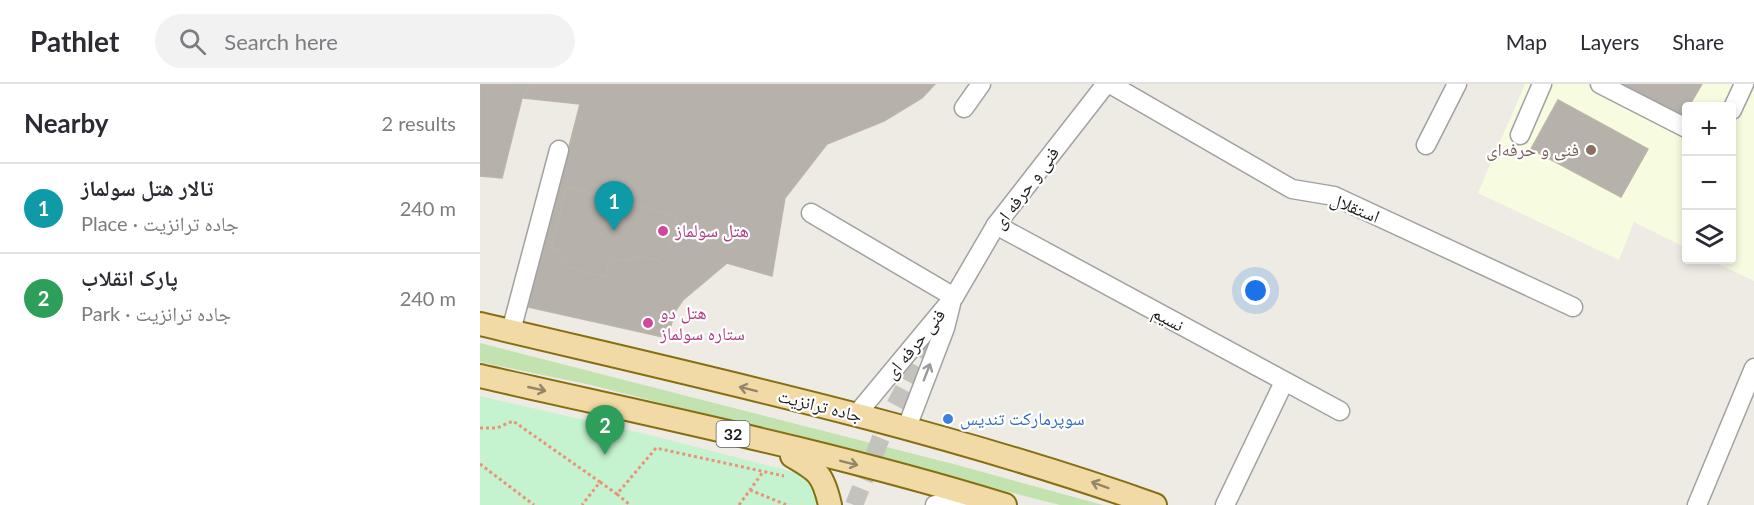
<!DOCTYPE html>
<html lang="en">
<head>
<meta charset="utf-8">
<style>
  :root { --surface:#fff; --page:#f2f2f3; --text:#2b2b33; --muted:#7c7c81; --line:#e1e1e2; --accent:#b42b16 }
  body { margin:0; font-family:Lato,"Noto Naskh Arabic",sans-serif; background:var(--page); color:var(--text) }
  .controls { position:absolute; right:18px; top:18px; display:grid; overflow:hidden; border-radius:6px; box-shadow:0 3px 9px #0003 }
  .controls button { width:54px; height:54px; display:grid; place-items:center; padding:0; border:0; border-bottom:2px solid var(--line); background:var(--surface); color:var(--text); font:30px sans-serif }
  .you { position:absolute; left:776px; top:207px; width:21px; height:21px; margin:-15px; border:4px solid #fff; border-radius:50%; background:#1a73e8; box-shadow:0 0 0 9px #1a73e833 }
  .badge { display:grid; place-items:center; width:39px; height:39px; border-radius:50%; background:var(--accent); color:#fff; font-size:20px; font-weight:700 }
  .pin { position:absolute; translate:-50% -50px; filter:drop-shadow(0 2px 3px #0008) }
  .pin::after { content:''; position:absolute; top:32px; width:21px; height:18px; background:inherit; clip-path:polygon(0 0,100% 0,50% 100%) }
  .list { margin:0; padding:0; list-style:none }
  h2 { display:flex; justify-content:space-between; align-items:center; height:78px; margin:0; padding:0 24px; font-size:26px }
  h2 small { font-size:20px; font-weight:400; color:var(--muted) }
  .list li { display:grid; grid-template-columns:39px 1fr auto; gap:18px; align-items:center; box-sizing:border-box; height:90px; padding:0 24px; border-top:2px solid var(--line) }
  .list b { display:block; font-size:22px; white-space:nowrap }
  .list p { margin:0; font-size:20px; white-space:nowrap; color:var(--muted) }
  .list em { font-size:20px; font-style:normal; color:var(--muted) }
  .icon { flex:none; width:33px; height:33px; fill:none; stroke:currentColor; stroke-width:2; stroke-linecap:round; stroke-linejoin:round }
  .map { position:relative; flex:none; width:1274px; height:421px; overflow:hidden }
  header { display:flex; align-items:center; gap:36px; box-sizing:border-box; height:84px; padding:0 30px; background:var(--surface); border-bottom:2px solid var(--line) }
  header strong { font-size:28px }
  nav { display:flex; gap:33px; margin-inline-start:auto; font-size:21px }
  .search { width:420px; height:54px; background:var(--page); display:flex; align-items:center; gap:15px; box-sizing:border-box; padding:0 21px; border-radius:33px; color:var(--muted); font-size:22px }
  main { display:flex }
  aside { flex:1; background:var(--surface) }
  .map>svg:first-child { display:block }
  .education { fill:#f7fbdf }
  .grass { fill:#c2e2b0 }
  .park { fill:#c6f3cf }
  .building { fill:#b6b1aa; stroke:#bdb4a8; stroke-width:1.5 }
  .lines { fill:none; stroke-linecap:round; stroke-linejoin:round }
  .minor-tunnel { stroke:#c3c2bc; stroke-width:18; stroke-dasharray:18 9; stroke-linecap:butt }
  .minor-casing { stroke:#a1a1a1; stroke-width:21 }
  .major-casing { stroke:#866f11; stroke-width:26 }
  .path { stroke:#ea9379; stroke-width:3; stroke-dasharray:3 3; stroke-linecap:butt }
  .minor { stroke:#fff; stroke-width:18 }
  .major { stroke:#f1daa6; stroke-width:22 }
  .oneway { stroke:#999 }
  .oneway2 { stroke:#928568 }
  .education-dot { fill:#8d6e63; stroke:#fff; stroke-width:2 }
  .hotel-dot { fill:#d1479c; stroke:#fff; stroke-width:2 }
  .shop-dot { fill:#3f7fe0; stroke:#fff; stroke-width:2 }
  .labels { text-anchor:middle; stroke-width:4.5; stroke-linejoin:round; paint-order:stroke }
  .shield { fill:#fff; stroke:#616161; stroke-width:1.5 }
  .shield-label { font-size:16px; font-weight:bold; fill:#1d1d1d }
  .education-label { font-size:18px; fill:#785e54; stroke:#fff; text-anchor:end }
  .street-label { font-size:18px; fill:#1d1d1d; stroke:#fff }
  .hotel-label { font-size:18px; fill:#b23c85; stroke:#fff; text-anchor:start }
  .shop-label { font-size:18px; fill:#366cbe; stroke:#fff; text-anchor:start }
</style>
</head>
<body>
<header>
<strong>Pathlet</strong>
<div class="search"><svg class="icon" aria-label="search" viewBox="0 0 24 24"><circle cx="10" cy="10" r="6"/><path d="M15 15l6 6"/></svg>Search here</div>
<nav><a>Map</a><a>Layers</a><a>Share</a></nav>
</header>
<main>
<aside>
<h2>Nearby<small>2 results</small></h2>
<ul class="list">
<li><span class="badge" style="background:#0f9aa8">1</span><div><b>تالار هتل سولماز</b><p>Place · جاده ترانزیت</p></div><em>240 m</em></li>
<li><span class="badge" style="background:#2e9e5b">2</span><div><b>پارک انقلاب</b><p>Park · جاده ترانزیت</p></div><em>240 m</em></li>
</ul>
</aside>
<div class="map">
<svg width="1274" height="421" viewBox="0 0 1274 421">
  <rect width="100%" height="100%" fill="#edebe4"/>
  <path class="education" d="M1045,0H1274V197L1230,176H1252V22H1206V164L1154,138L1139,176L998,109Z"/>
  <path class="grass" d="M0,259L477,381L623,421H580L111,301L0,278Z"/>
  <path class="park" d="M0,312L178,353L321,390L328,393L341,421H0Z"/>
  <g class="building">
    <path d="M0,0H52L42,14L22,94L0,92Z"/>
    <path d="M52,0H455L442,14L404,37L347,60L305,114L292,192L247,179L203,216L194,229L188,254L48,223L100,20L42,14Z"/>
    <path d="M1136,0H1222L1209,22H1206V28L1202,36Z"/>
    <path d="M1078,16L1168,65L1141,113L1051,65Z"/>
    <path d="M87,102L196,132L188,168L177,176L159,173L149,177L130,174L125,193L85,182L79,166L71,163Z"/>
  </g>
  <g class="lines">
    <path class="minor-tunnel" d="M374,421L411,329L461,236"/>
    <g class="minor-casing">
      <g id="minor">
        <path d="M630,0L812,105L854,112L1093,223"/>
        <path d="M1120,0L1206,44"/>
        <path d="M484,24L501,0"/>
        <path d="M1252,26L1264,0"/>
        <path d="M1040,51L1062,0"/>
        <path d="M946,61L977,0"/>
        <path d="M331,129L474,213"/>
        <path d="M516,141L860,327"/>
        <path d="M31,247L79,66"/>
        <path d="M376,331L474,213L516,141L626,0"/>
        <path d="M427,343L465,244L471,220"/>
        <path d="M455,421L500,415"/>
        <path d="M745,421L804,298"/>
        <path d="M1217,421L1274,284"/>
      </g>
    </g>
    <g class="major-casing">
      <g id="major">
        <path d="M0,240C227,294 455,343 675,421"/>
        <path d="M0,292C175,332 353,368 525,421"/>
        <path d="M312,372C338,387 343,390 350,421"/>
      </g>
    </g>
    <g class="path">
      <path d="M0,344H17L33,337L120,398L102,421"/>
      <path d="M0,380L54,421"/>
      <path d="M120,398L137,410L176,364L304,392"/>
      <path d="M270,406L307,421"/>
      <path d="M137,410L150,421"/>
      <path d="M259,421L283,388"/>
    </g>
    <use href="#minor" class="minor"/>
    <use href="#major" class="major"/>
  </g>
  <defs><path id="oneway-shaft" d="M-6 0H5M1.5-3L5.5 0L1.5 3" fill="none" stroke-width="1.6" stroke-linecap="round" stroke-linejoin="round" transform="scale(1.5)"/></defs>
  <use class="oneway" href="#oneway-shaft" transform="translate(447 288) rotate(-69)"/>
  <g class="oneway2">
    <use href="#oneway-shaft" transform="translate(57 305) rotate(13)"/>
    <use href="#oneway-shaft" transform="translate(268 305) rotate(-166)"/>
    <use href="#oneway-shaft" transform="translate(369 379) rotate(14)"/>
    <use href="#oneway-shaft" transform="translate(620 401) rotate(-160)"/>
  </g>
  <circle class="education-dot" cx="1111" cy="66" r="6"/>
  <g class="hotel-dot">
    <circle cx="183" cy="147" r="6"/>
    <circle cx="168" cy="239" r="6"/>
  </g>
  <circle class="shop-dot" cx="468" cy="335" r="6"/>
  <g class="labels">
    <rect class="shield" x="236.5" y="337" width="33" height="26" rx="4.5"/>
    <g class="shield-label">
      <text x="253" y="356">32</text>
    </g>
    <g class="education-label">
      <text x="1099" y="72">فنی و حرفه‌ای</text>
    </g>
    <g class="street-label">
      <text transform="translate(546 104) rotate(-53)" y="6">فنی و حرفه ای</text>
      <text transform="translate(875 124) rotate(22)" y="6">استقلال</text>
      <text transform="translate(688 235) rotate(29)" y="6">نسيم</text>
      <text transform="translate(435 260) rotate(-51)" y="6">فنی حرفه ای</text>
      <text transform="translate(340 322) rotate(14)" y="6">جاده ترانزیت</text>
    </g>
    <g class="hotel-label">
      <text x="195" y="153">هتل سولماز</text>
      <text x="180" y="235">هتل دو<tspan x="180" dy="21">ستاره سولماز</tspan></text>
    </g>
    <g class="shop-label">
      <text x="480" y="341">سوپرمارکت تندیس</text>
    </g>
  </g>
</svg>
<div class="controls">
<button>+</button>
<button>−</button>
<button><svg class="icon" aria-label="layers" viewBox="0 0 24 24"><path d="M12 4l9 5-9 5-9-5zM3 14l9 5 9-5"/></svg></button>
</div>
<div class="you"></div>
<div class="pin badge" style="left:134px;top:147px;background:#0f9aa8">1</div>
<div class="pin badge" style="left:125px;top:371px;background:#2e9e5b">2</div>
</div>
</main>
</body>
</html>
